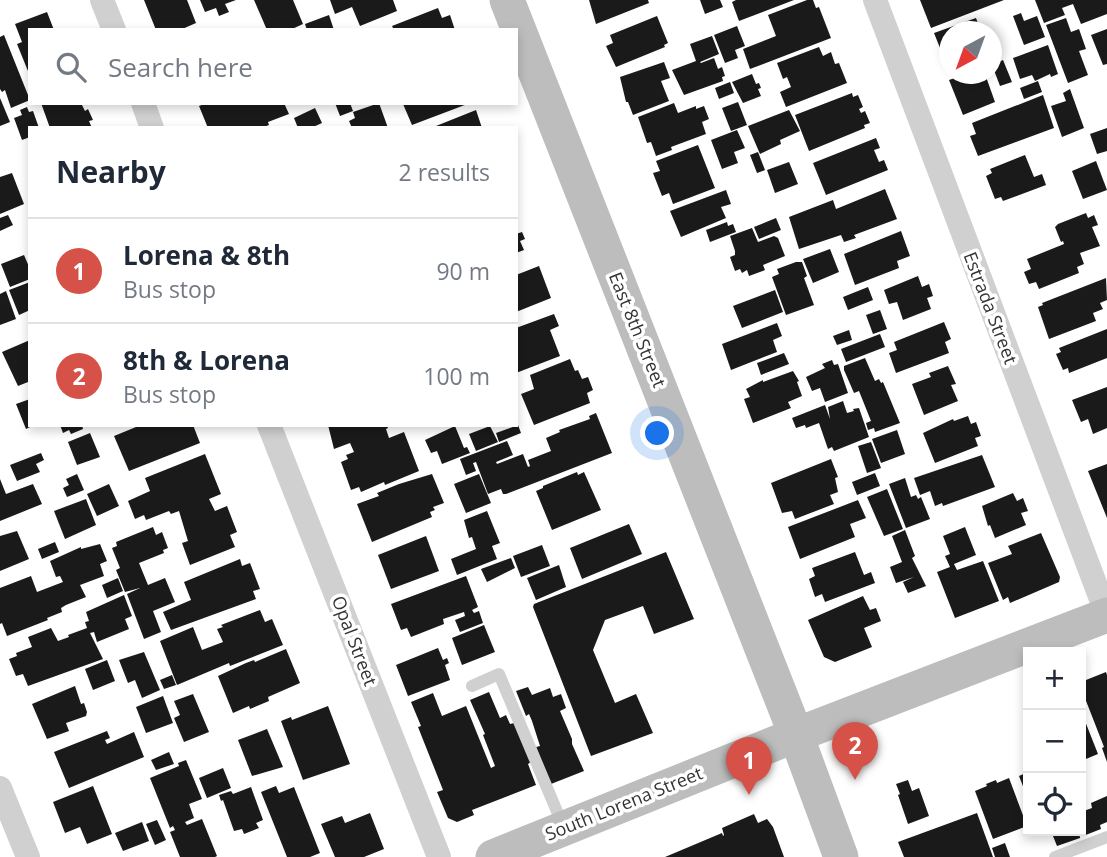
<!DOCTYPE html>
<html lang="en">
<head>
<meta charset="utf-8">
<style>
  :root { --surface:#fff; --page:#f2f2f3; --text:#1f2937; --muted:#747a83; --line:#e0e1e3; --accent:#d65248 }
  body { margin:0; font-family:"Open Sans",sans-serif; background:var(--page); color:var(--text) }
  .controls { position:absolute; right:21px; bottom:21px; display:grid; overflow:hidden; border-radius:0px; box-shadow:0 4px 10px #0003 }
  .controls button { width:63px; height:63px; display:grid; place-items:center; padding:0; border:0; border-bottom:2px solid var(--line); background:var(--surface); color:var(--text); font:35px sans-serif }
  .compass { position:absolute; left:939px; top:21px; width:63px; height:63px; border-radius:50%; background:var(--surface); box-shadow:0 4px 10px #0003; rotate:221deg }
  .you { position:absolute; left:658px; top:434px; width:24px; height:24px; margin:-18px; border:5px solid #fff; border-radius:50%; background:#1a73e8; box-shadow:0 0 0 10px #1a73e833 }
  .badge { display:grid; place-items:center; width:46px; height:46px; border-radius:50%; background:var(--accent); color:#fff; font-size:23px; font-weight:700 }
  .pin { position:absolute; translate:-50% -58px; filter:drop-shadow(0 2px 4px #0008) }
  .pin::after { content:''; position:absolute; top:37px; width:24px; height:21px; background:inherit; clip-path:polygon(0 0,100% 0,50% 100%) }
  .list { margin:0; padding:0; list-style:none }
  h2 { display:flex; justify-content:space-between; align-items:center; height:91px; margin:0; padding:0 28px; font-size:30px }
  h2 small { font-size:23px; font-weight:400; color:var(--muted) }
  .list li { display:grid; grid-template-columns:46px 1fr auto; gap:21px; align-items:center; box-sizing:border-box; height:105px; padding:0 28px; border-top:2px solid var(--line) }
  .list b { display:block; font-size:26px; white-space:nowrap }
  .list p { margin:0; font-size:23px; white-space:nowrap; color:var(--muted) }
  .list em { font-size:23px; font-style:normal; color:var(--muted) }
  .icon { flex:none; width:38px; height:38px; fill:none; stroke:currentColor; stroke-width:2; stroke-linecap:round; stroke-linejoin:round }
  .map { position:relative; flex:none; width:1107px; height:857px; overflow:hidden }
  .search { position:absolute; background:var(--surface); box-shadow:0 4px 10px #0003; left:28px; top:28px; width:490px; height:77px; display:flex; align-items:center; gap:18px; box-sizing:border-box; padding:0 24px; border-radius:0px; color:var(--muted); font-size:26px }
  .panel { position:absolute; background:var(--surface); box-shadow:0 4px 10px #0003; left:28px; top:126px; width:490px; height:301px; border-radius:0px }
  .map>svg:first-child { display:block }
  .building { fill:#1a1a1a }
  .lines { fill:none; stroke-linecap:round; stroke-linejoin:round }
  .lane { stroke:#d0d0d0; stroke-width:12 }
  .street { stroke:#d0d0d0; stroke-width:24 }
  .secondary { stroke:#bdbdbd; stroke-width:35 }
  .labels { text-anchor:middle; stroke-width:7; stroke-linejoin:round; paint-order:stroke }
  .street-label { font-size:18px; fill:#333; stroke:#fff }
</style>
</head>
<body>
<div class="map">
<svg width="1107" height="857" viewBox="0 0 1107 857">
  <rect width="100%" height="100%" fill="#fff"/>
  <g class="building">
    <path d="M144,0H187L196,23L180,30H156Z"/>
    <path d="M200,0H236L225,4L229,12L219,16L216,8L205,12Z"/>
    <path d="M254,0H293L303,24L290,30H267Z"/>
    <path d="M330,0H393L397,11L360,26L352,7L335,14Z"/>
    <path d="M589,0H648L649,3L596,24Z"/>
    <path d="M700,0H720L723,7L705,14Z"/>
    <path d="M736,0H794L739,21L732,2Z"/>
    <path d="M807,0H813L816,8L819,7L831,38L750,69L743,49L776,36L768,15Z"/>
    <path d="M920,0H1004L931,28Z"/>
    <path d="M1035,0H1107V14L1081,24L1073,4L1062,8L1065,15L1044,23Z"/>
    <path d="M438,8L442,18L450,15L455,30H394L392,26Z"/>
    <path d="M47,12L54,30H30V76L17,44L22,42L15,24Z"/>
    <path d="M1021,13L1024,21L1037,16L1045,37L1024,45L1013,16Z"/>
    <path d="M329,15L334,30H307L305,24Z"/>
    <path d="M657,16L668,43L664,45L665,47L616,67L606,46L613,43L610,35Z"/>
    <path d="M976,18L981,32H950V51L947,52L945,47L940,48L934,33Z"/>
    <path d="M1066,18L1071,32L1079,29L1086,49L1079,51L1088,75L1068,83L1046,25Z"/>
    <path d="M737,26L745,46L735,50L738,58L725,63L714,35Z"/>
    <path d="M1107,29V64L1103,65L1091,35Z"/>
    <path d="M4,35L30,100L11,108L5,90L2,92L0,89V37Z"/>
    <path d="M712,36L719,54L700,62L701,63L714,58L718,69L722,67L725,76L722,77L723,81L684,95L672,70L696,61L690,44Z"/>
    <path d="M1048,45L1058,74L1051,77L1050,74L1035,81L1032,75L1020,79L1013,58Z"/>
    <path d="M819,47L823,56L831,52L835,64L839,63L847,83L786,107L780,92L791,87L787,77L783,79L777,63Z"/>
    <path d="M1003,60L1012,82L1000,86L992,65Z"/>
    <path d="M664,62L670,78L661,81L669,101L633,115L628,102H626L620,77Z"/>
    <path d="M752,74L756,84L759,83L761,88L758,89L761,96L743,103L732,82Z"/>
    <path d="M966,74H985L995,102L963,115L949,80Z"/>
    <path d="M1038,81L1042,92L1024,99L1020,88Z"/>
    <path d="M730,82L734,93L719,99L715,88Z"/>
    <path d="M1070,89L1084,128L1062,137L1051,106L1066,101L1063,93Z"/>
    <path d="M852,93L853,97L858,95L863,107L859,109L861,113L865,111L870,123L864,125L865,128L809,151L795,115Z"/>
    <path d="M1043,95L1054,128L978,156L970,136L976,134L972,123Z"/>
    <path d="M0,98L10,122L0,126Z"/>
    <path d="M738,102L747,125L731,131L722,108Z"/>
    <path d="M41,103H81L85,111L88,109L93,120L89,121L92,128H50Z"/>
    <path d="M207,103H284L289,114L268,122L269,125L261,128H208L199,106Z"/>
    <path d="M335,103H350L353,111L340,116Z"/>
    <path d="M379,103L388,128H352L349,121L355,118L353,112Z"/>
    <path d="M470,103L412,125L403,104L405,103Z"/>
    <path d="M674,103L678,113L696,106V109L704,106L709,119L702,122L706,134L671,147L672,150L656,156L651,142L647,143L638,117Z"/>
    <path d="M27,107L29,112L33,111L39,128H30V137L22,140L14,118L22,115L20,110Z"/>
    <path d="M315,108L322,123L311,128H298L294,118Z"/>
    <path d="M476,110L482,128H431Z"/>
    <path d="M789,110L800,131L780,140L781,144L760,154L748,126Z"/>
    <path d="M1107,128V151L1097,154L1090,134Z"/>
    <path d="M737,130L745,148L734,152L738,163L722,169L711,140Z"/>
    <path d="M876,138L880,148L874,150L879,162L884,160L888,170L826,195L813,163Z"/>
    <path d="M698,145L715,188L673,204L669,193L662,196L653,173L660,171L656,161Z"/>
    <path d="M758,152L765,170L757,173L750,155Z"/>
    <path d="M1025,155L1034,177L1042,174L1046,185L1003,201L1001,197L995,199L986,176L992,173L990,169Z"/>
    <path d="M1096,161L1107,190L1083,199L1072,171Z"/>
    <path d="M789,162L798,184L775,193L767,170Z"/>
    <path d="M12,173L24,204L0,214V177Z"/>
    <path d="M885,189L897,219L854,235L856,238L844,242L841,235L799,249L789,217L833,200L836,209Z"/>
    <path d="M726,190L731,204L721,207L726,218L681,237L670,211Z"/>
    <path d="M1086,213L1088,218L1094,215L1098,225L1092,227L1100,246L1080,253L1084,264L1077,267L1079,273L1039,289L1036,282L1029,284L1024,272L1031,269L1027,259L1064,244L1063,241L1061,242L1055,227L1058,224Z"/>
    <path d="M8,215L13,225L0,231V218Z"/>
    <path d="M776,218L781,230L759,239L754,227Z"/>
    <path d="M727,222L728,226L733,224L736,232L710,242L706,230Z"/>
    <path d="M752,228L758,242L774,236L778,238L785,256L763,265L765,270L749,276L747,270L742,273L740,269L735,271L730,257L735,255V251L730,236Z"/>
    <path d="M901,231L910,256L897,261L899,268L855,285L844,254Z"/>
    <path d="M522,232L525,239L520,241L524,250L516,253V234Z"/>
    <path d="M830,249L839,272L813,283L803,259Z"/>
    <path d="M24,255L30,269V279L10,287L1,264Z"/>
    <path d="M796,262H802L807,276L804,278L814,305L786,315L772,277L779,274L777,269Z"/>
    <path d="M539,266L551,298L516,312V275Z"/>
    <path d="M918,276L922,287L929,284L933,296L927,298L931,309L903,320L897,302L889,304L884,290Z"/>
    <path d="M1106,278L1107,300L1100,303L1103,309L1093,313L1096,321L1049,339L1038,307L1043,305L1042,303Z"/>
    <path d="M30,282V310L19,315L9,290Z"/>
    <path d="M868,287L873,300L848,310L843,297Z"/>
    <path d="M775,290L783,312L742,328L733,306Z"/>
    <path d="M6,291L16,319L0,325V294Z"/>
    <path d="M880,310L887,329L873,334L866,315Z"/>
    <path d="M554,314L559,326L550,330L560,356L516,373V328Z"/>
    <path d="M944,322L951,339L945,342L949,353L896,373L889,353L897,350L894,342Z"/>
    <path d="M777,323L782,336L773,340L777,352L731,370L722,344Z"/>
    <path d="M1107,329V358L1069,373L1068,368L1063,370L1056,354L1061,352L1059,348Z"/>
    <path d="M849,330L852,340L837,345L833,336Z"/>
    <path d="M880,334L885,347L846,362L841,349Z"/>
    <path d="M30,340V387L28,382L18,386L2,352Z"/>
    <path d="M784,353L789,364L761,375L757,363Z"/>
    <path d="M865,358L875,381L879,379L881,383L883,382L900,423L875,432L874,428L868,430L866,423L871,421L859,391L854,393L844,370V366Z"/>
    <path d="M570,359L575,371L578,370L582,379L588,377L593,390L587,393L590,403L534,425L521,394L534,389L530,375Z"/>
    <path d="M832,360L834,365L838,364L848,393L825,402L820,388L812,391L806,377L825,368L822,364Z"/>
    <path d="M948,366L956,384L951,385L958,401L924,415L912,384L931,377L929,373Z"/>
    <path d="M793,371L799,381L797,382L802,396L788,402L791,408L753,423L744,399L750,397L746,389L763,380V382Z"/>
    <path d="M1107,387V428L1093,434L1088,419L1081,422L1072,400Z"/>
    <path d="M30,399V427L26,429L16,404Z"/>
    <path d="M843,401L847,413L854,411L853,409L859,408L869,437L834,451L832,447L828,449L819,423L806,428L805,425L796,428L792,418L825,405L830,419L828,407Z"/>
    <path d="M596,413L612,453L506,494H503L501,489L488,494L476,462L473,463L476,471L466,475L460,459L507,441L513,455L496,462L497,464L523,454L528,467L530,466L528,460L551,451L546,438L560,432L559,430L590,419L589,416Z"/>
    <path d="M968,416L971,424L976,422L981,436L975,438L978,446L935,463L923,433L953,419L954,421Z"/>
    <path d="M60,425H82L83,429L71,434L69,430L63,433Z"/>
    <path d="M141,425H193L200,443L129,471L114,436Z"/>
    <path d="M328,425H387L388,428L386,429L389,438L404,432L419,471L385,485L384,482L361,492L359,487L351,490L341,462L348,459L346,455L354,452L350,443L334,449Z"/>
    <path d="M518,425L521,433L499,442L496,433Z"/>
    <path d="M455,426L464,448L467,447L470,453L442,464L437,451L431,453L425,440Z"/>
    <path d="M490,426L498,442L476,451L469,434Z"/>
    <path d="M897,430L905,454L881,463L872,439Z"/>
    <path d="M90,433L100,457L77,465L68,442Z"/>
    <path d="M871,442L881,468L867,473L858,446Z"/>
    <path d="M41,453L44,460L36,464L40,472L17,481L10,465Z"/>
    <path d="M205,454L221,494L209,499L215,511L227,506L237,532L230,535L235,547L190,565L182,543L188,541L179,511L171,514L169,511L146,520L144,515L135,519L128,501L150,491L145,478Z"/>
    <path d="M982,455L995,487L943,506L942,503L935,506L930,491L920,495L914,478Z"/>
    <path d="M831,459L838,477L835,478L838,492L830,495L834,504L795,519L792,511L782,513L771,483Z"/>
    <path d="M1107,464V518L1088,471Z"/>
    <path d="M577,472L578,475L584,472L601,510L552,530L536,491L543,488V486Z"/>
    <path d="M875,473L880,486L857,495L852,482Z"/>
    <path d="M77,474L84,490L67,497L63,488L69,485L66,479Z"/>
    <path d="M432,474L444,503L433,507L435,510L430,512L432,517L372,542L357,504L379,496L377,493L399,484Z"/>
    <path d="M479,474L491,503L466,513L454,484Z"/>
    <path d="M905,478L911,497L916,495L918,499L921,497L930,519L906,528L889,484Z"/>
    <path d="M0,479L6,494L33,484L42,504L0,521Z"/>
    <path d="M109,484L119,506L97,516L87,494Z"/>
    <path d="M887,489L903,529L884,536L867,497Z"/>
    <path d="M1013,493L1017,501L1023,498L1028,511L1021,513L1026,525L995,538L990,525L988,526L982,506Z"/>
    <path d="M86,499L96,525L65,539L54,511Z"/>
    <path d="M858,500L866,518L850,524L855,537L800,559L788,527Z"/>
    <path d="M487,511L500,543L492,546L497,559L457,575L451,559L476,549L472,537L469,538L464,520Z"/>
    <path d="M629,524L642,554L582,579L570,548Z"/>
    <path d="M153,527L156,535L162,532L168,548L163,550L164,553L139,563L148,585L165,578L175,602L153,611L161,632L144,639L127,594L140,588L125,592L116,570L120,568L112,548L117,546L116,542Z"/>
    <path d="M965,527L976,555L954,564L957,570L983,561L999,601L955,618L937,572L950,567L945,556L950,554L943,536Z"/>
    <path d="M905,530L915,556L912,558L926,586L908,593L903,582L914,577L896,583L890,567L902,562L892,536Z"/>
    <path d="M17,531L29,559L0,571V536Z"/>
    <path d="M1041,533L1060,577L1059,582L1010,603L1008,597L1003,600L988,563L1012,554L1008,546Z"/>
    <path d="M426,536L439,571L391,589L378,555Z"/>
    <path d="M55,542L59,552L42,559L38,549Z"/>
    <path d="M100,544L107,561L100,564L104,576L80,585L86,597L66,605L61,608L62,612L47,618L48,620L7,636L2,623L0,624V588L31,576L37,592L63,582L60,576L56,577L50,561L81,547V549Z"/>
    <path d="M542,545L550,566L521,577L513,556Z"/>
    <path d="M666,552L694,619L654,634L643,606L605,620L593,650L615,703L636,694L653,733L591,756L533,607L534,604Z"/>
    <path d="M855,552L864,575L871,572L875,583L825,602L822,594L815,597L809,579L815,576L812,568Z"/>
    <path d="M511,558L515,568L487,582L481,569Z"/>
    <path d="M240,559L242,566L250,563L260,589L253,591L256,599L171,630L163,612L191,600L184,582Z"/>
    <path d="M559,565L566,587L536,600L527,578Z"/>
    <path d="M466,576L478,607L472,610L474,613L479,611L483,623L460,632L455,620L465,616L464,612L443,619L444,624L411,637L407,628L401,630L391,604Z"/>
    <path d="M118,578L123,591L107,598L102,585Z"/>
    <path d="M124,595L132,616L125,619L129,629L97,642L94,632L90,633L103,659L28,686L23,674L16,676L9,659L17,656L16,653L32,647L28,637L51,628L58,641L69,637L68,635L87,628L85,622L89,621L86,612Z"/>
    <path d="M863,596L870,610L876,608L881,621L864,628L872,647L835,662L824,657L808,620Z"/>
    <path d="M260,610L265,622L272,619L283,645L230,666L229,663L177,685L160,641L193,627L202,650L223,642L217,629L223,627L221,625Z"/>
    <path d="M484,625L495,652L462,665L452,638Z"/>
    <path d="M438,648L443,660L447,658L449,663L445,665L450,680L408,696L396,665Z"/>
    <path d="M286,649L300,683L268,697L269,701L250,709L249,706L233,713L218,676L246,663L254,660L255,662Z"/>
    <path d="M144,652L160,690L142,698L135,680L128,683L119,660Z"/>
    <path d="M107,660L115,681L93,690L85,669Z"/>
    <path d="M1106,672L1107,675V762L1102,748L1104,747L1081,688V682Z"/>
    <path d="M172,675L176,685L164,689L160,680Z"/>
    <path d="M75,686L81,704L84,703L87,712L86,716L66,723L69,731L47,739L32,704Z"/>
    <path d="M528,687L532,695L550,688L553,697L561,694L566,708L560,711L572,739V744L584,771L551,784L536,747L540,746L532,721L529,714L526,716L516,691Z"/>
    <path d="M489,692L500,718L506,715L510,724L514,723L531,762L528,764L536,785L472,810L474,815L457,822L448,818L437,792L443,790L418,727L421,726L411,702L433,693L442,716L466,706L491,768L495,766L483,735L485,734L470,700Z"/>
    <path d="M193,694L209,732L184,742L174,718L180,715L174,701Z"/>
    <path d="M163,696L173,723L146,733L136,707Z"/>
    <path d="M328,706L350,764L303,780L281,721L291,717L292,720Z"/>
    <path d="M1081,711L1098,754L1081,761Z"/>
    <path d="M267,729L283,767L252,776L238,740Z"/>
    <path d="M107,731L110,738L105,740L107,744L134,732L144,757L69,788L54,752Z"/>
    <path d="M169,752L174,764L156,770L151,760Z"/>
    <path d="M186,760L202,799L189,804L194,818L185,822L187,825L202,819L217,856L215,857H180L170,832L175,830L173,826L170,828L150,778L179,766L178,763Z"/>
    <path d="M223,768L231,788L207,798L199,778Z"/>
    <path d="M1028,772V799L1019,776Z"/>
    <path d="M1009,778L1027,826L993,839L975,791L987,786L986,784L996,780L997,783Z"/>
    <path d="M908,780L912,791L919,788L929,816L908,824L898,795L900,794L896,784Z"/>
    <path d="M93,786L112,834L87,844L80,827L65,833L53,802Z"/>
    <path d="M276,786L279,793L294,787L320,853L310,857H287L261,792Z"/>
    <path d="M251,787L263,820L256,823L259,828L244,834L242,829L234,831L223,800L221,801L219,795L231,791L233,794Z"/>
    <path d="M1107,796V822L1100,825L1101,829L1083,836L1081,829V812L1092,808L1091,803Z"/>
    <path d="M370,813L384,849L364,857H335L321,824L342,816L345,823Z"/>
    <path d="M977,813L993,857H904L898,842Z"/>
    <path d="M754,814L758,823L767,819L773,827L784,857H665L722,833L723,836L724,835L722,828Z"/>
    <path d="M157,820L166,840L155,845L146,824Z"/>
    <path d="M142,822L149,841L123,851L115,833Z"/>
    <path d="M1051,831H1079L1080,838L1057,846Z"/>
    <path d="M1005,843L1010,857H995L992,848Z"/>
  </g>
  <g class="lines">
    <g class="lane">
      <path d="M472,686L499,674L564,828"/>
      <path d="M1055,857L1107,837"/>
    </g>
    <g class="street">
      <path d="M102,0L114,30"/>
      <path d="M875,0L1107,615"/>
      <path d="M143,103L152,128"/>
      <path d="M269,425L439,857"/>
      <path d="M0,788L28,857"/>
    </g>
    <g class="secondary">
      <path d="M507,0L796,735L841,857"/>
      <path d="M493,857L796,735L1107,615"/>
    </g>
  </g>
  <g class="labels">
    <g class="street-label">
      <text transform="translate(990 308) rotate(69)" y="6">Estrada Street</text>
      <text transform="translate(637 330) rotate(68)" y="6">East 8th Street</text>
      <text transform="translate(354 641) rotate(69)" y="6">Opal Street</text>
      <text transform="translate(624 804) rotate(-22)" y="6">South Lorena Street</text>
    </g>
  </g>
</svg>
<div class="controls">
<button>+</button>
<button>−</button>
<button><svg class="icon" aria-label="locate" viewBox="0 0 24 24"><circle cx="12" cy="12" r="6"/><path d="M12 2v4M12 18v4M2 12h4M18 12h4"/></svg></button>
</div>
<svg class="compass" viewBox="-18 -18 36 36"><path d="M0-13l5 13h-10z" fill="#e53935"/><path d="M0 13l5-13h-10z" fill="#747a83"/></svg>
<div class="you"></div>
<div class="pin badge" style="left:749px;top:795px">1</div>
<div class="pin badge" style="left:855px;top:780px">2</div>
<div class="search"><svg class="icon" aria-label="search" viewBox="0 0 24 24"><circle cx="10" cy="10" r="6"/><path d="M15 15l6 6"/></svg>Search here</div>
<section class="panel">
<h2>Nearby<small>2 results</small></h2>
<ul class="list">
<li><span class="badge">1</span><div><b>Lorena &amp; 8th</b><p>Bus stop</p></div><em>90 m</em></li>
<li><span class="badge">2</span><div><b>8th &amp; Lorena</b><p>Bus stop</p></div><em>100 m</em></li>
</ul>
</section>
</div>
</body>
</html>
